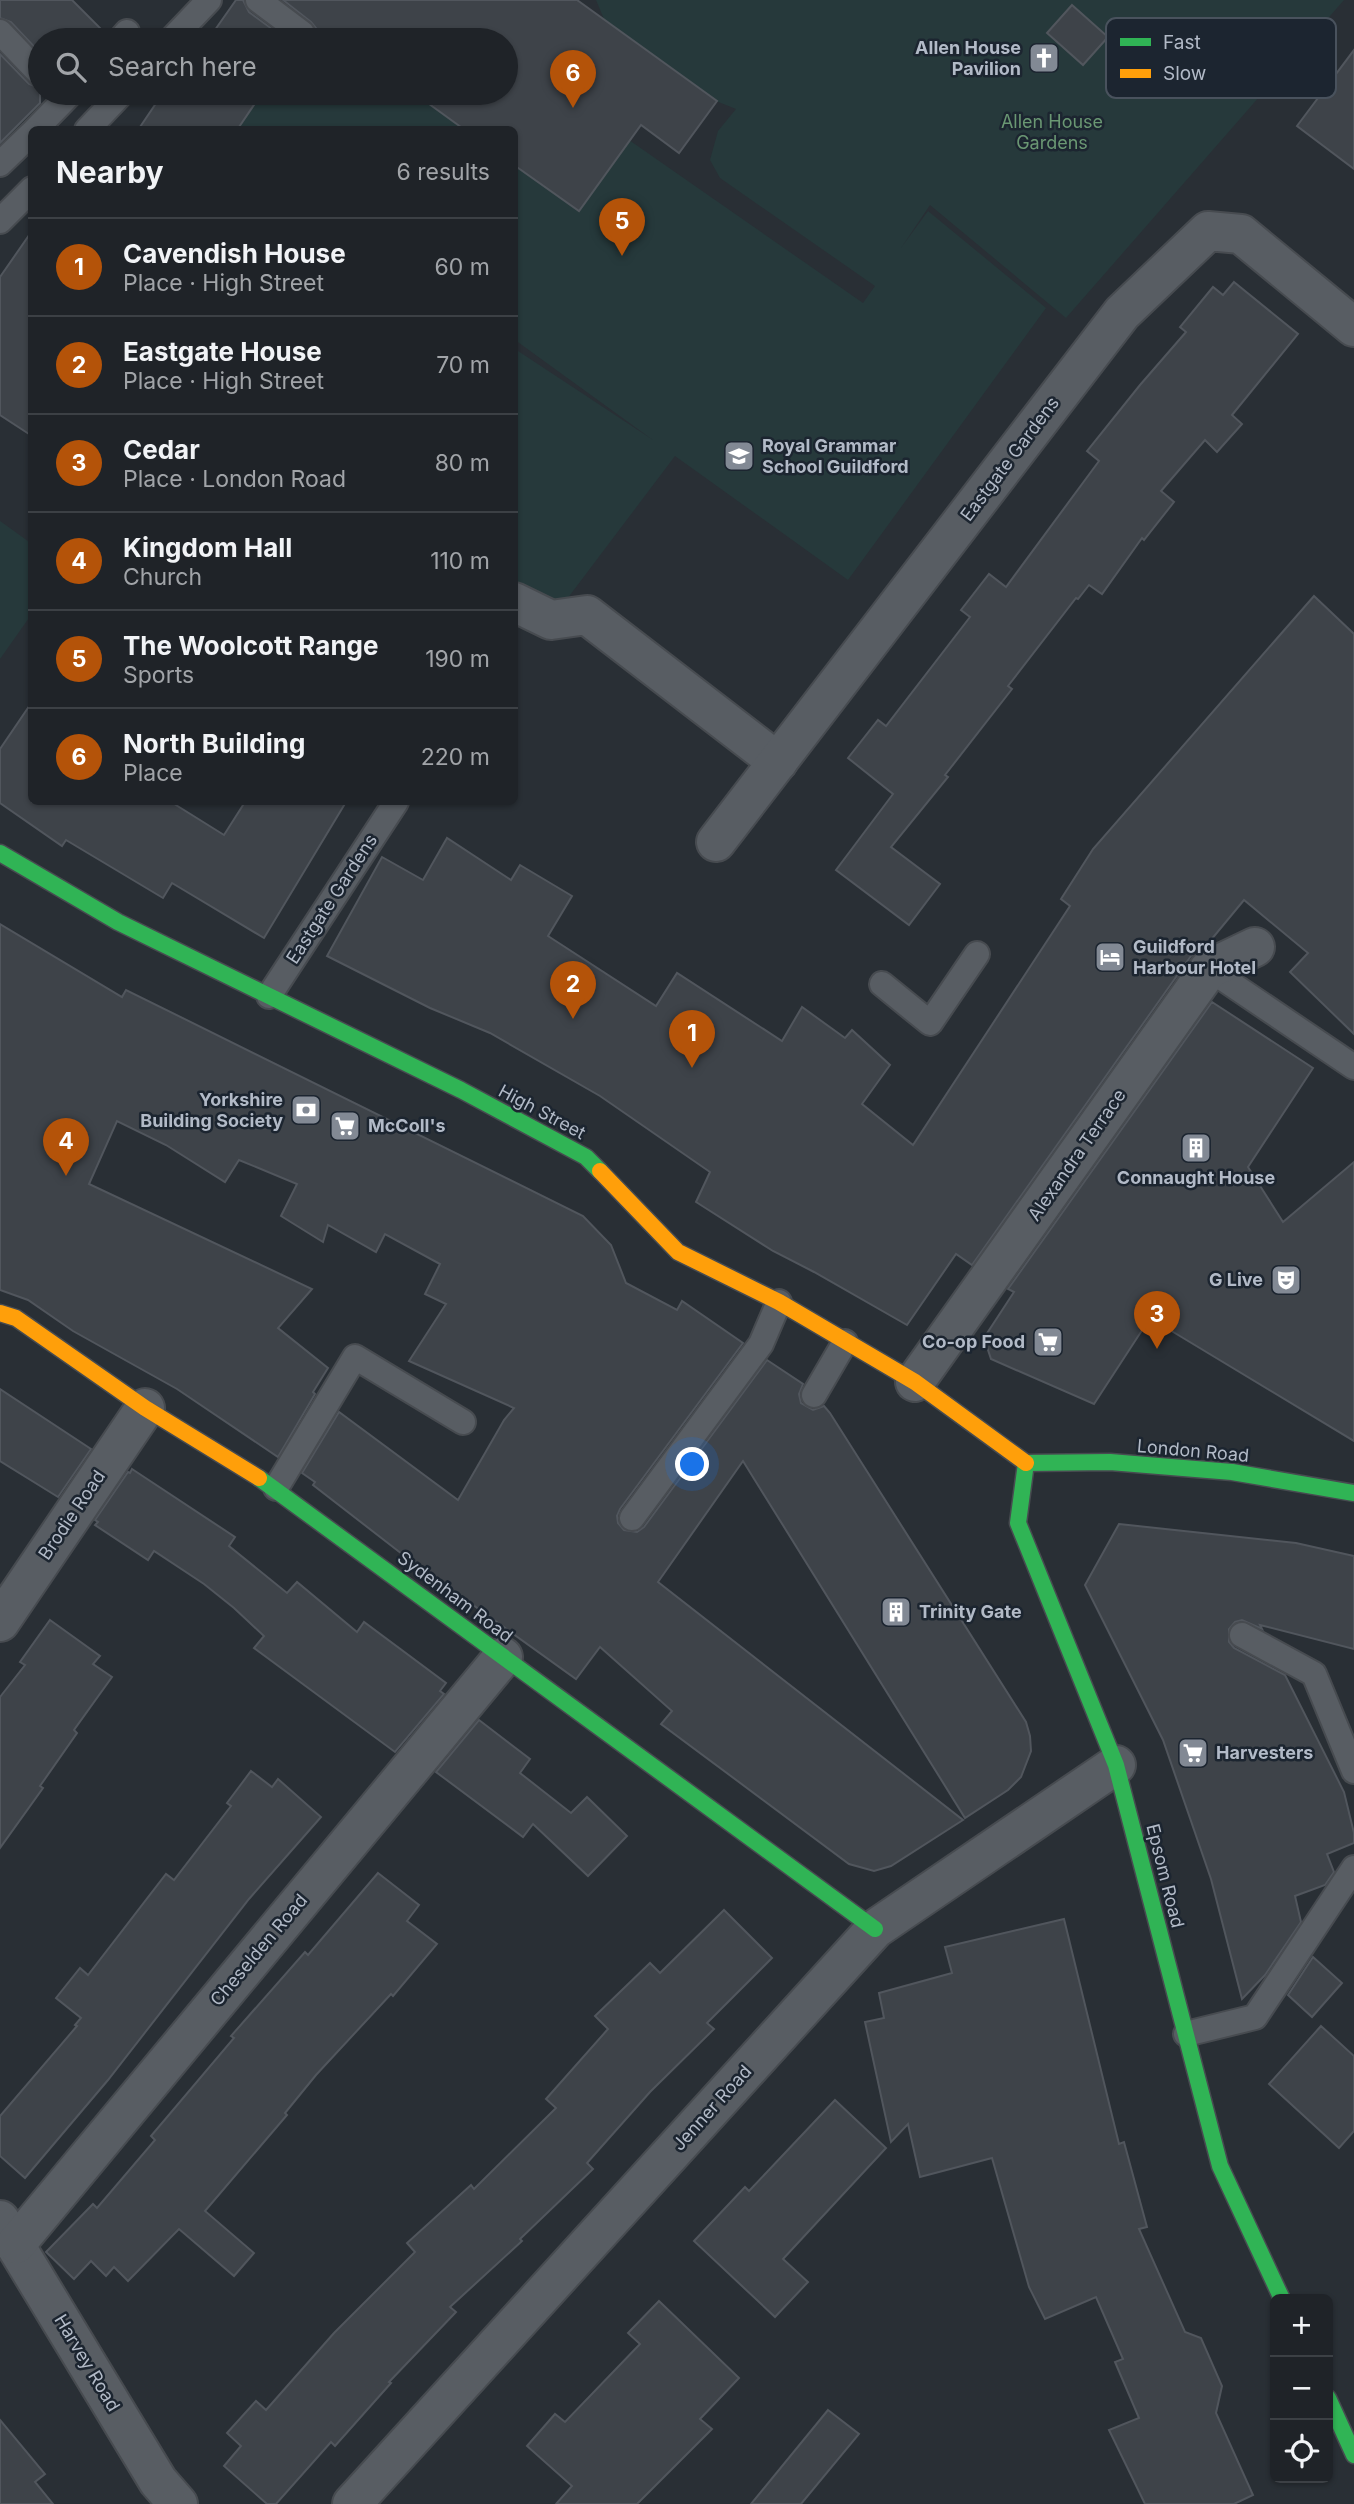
<!DOCTYPE html>
<html lang="en">
<head>
<meta charset="utf-8">
<style>
  :root { --surface:#1f2328; --page:#2c2f34; --text:#f1f3f6; --muted:#a1a4a8; --line:#3c4045; --accent:#b45309 }
  body { margin:0; font-family:Inter,sans-serif; background:var(--page); color:var(--text) }
  .controls { position:absolute; right:21px; bottom:21px; display:grid; overflow:hidden; border-radius:10px; box-shadow:0 2px 5px #0004 }
  .controls button { width:63px; height:63px; display:grid; place-items:center; padding:0; border:0; border-bottom:2px solid var(--line); background:var(--surface); color:var(--text); font:35px sans-serif }
  .you { position:absolute; left:693px; top:1465px; width:24px; height:24px; margin:-18px; border:5px solid #fff; border-radius:50%; background:#1a73e8; box-shadow:0 0 0 10px #1a73e833 }
  .badge { display:grid; place-items:center; width:46px; height:46px; border-radius:50%; background:var(--accent); color:#fff; font-size:23px; font-weight:700 }
  .pin { position:absolute; translate:-50% -58px; filter:drop-shadow(0 2px 4px #0008) }
  .pin::after { content:''; position:absolute; top:37px; width:24px; height:21px; background:inherit; clip-path:polygon(0 0,100% 0,50% 100%) }
  .list { margin:0; padding:0; list-style:none }
  h2 { display:flex; justify-content:space-between; align-items:center; height:91px; margin:0; padding:0 28px; font-size:30px }
  h2 small { font-size:23px; font-weight:400; color:var(--muted) }
  .list li { display:grid; grid-template-columns:46px 1fr auto; gap:21px; align-items:center; box-sizing:border-box; height:98px; padding:0 28px; border-top:2px solid var(--line) }
  .list b { display:block; font-size:26px; white-space:nowrap }
  .list p { margin:0; font-size:23px; white-space:nowrap; color:var(--muted) }
  .list em { font-size:23px; font-style:normal; color:var(--muted) }
  .icon { flex:none; width:38px; height:38px; fill:none; stroke:currentColor; stroke-width:2; stroke-linecap:round; stroke-linejoin:round }
  .map { position:relative; flex:none; width:1354px; height:2504px; overflow:hidden }
  .search { position:absolute; background:var(--surface); box-shadow:0 2px 5px #0004; left:28px; top:28px; width:490px; height:77px; display:flex; align-items:center; gap:18px; box-sizing:border-box; padding:0 24px; border-radius:38px; color:var(--muted); font-size:26px }
  .panel { position:absolute; background:var(--surface); box-shadow:0 2px 5px #0004; left:28px; top:126px; width:490px; height:679px; border-radius:10px }
  .map>svg:first-child { display:block }
  .green { fill:#26393b }
  .building { fill:#3e4349; stroke:#51565d; stroke-width:2 }
  .lines { fill:none; stroke-linecap:round; stroke-linejoin:round }
  .lane-casing { stroke:#474b50; stroke-width:28 }
  .street-casing { stroke:#474b50; stroke-width:42 }
  .fast-casing { stroke:#474b50; stroke-width:19 }
  .slow-casing { stroke:#474b50; stroke-width:19 }
  .lane { stroke:#585d63; stroke-width:24 }
  .street { stroke:#585d63; stroke-width:38 }
  .fast { stroke:#30b455; stroke-width:16 }
  .slow { stroke:#ff9f0a; stroke-width:16 }
  .labels { text-anchor:middle; stroke-width:5; stroke-linejoin:round; paint-order:stroke }
  .poi-label { font-size:18px; font-weight:bold; fill:#b2bac7; stroke:#1c2530; text-anchor:start }
  .park-label { font-size:18px; fill:#6a9773; stroke:#1c2530 }
  .street-label { font-size:18px; fill:#b2bac7; stroke:#1c2530 }
  .key { fill:#1c2530; stroke:#49525d; stroke-width:2 }
  .key-label { font-size:19px; fill:#b2bac7 }
</style>
</head>
<body>
<div class="map">
<svg width="1354" height="2504" viewBox="0 0 1354 2504">
  <rect width="100%" height="100%" fill="#292f35"/>
  <g class="green">
    <path d="M596,0H1344L1066,318L930,205L901,248L928,211L1046,308L848,580L675,456L558,611L515,584V349L653,440L515,340L514,165L629,140L863,303L875,286L720,178L710,160L718,131L736,109L716,101L604,19Z"/>
    <path d="M262,93H414L465,129L237,130Z"/>
    <path d="M0,521L32,544L31,615L0,659Z"/>
  </g>
  <g class="building">
    <path d="M0,0H72L107,35L106,40H40V53L11,22L0,18Z"/>
    <path d="M236,0H243L249,12L287,40H200L204,33L210,37Z"/>
    <path d="M283,0H577L717,101L679,153L641,125L579,211L514,165V130H465L414,93H506V40H315L316,28L311,22Z"/>
    <path d="M1072,5L1108,37L1083,65L1047,33Z"/>
    <path d="M1354,50V169L1297,126Z"/>
    <path d="M0,54L29,84L40,88V103L0,143Z"/>
    <path d="M163,93H262L237,130H138Z"/>
    <path d="M32,231V436L0,415V277Z"/>
    <path d="M1234,282L1298,334L1232,415L1242,424L1217,452L1205,440L1161,491L1174,502L1144,540L1142,538L1102,594L1089,585L1078,599L1076,598L1008,686L1012,689L945,775L948,777L891,847L940,884L909,925L836,870L893,794L848,758L878,720L886,726L970,617L961,610L989,574L1006,587L1099,461L1087,451L1140,385L1186,332L1180,327L1213,287L1223,295Z"/>
    <path d="M1314,596L1354,634V1034L1290,972L1308,953L1244,900L1206,946L1191,956L972,1265L956,1254L907,1325L814,1272L773,1251L696,1202L710,1172L600,1096L490,1033L430,1008L327,956L382,857L423,880L447,838L511,880L520,865L572,896L548,936L656,1006L677,973L782,1041L802,1007L845,1038L852,1030L890,1065L862,1104L913,1145L1070,906L1061,899L1093,849Z"/>
    <path d="M32,702V802H171L224,835L245,802H346L264,938L172,883L163,898L66,840L62,846L0,803V749Z"/>
    <path d="M0,924L122,997L126,990L583,1216L611,1245L626,1283L677,1310L682,1301L743,1343L620,1509L617,1516L618,1523L624,1530L637,1532L644,1527L767,1360L803,1384L799,1394L801,1403L813,1410L824,1406L830,1413L1026,1722L1030,1736L1031,1751L1021,1777L1008,1790L965,1818L743,1461L658,1582L963,1820L891,1866L874,1871L849,1864L661,1724L672,1711L600,1647L576,1679L402,1554L313,1485L315,1482L302,1473L339,1412L458,1500L504,1420L514,1408L409,1361L446,1304L425,1294L440,1264L385,1234L376,1252L328,1225L323,1242L281,1216L297,1184L239,1160L225,1182L166,1145L117,1121L89,1184L312,1289L278,1328L328,1368L313,1392L315,1394L278,1457L177,1389L73,1331L28,1300L0,1290Z"/>
    <path d="M1212,1002L1313,1068L1248,1167L1283,1222L1354,1162V1441L1150,1318L1094,1404L991,1359L984,1338L1014,1292L1008,1289Z"/>
    <path d="M0,1389L91,1449L58,1497L0,1461Z"/>
    <path d="M132,1469L235,1537L229,1546L287,1593L297,1582L357,1632L364,1622L446,1683L440,1691L444,1694L395,1752L254,1648L264,1636L234,1608L204,1584L154,1551L148,1560L95,1525L98,1522L95,1520L128,1472L130,1473Z"/>
    <path d="M1119,1524L1296,1543L1354,1556V1649L1260,1625L1262,1629L1242,1620L1235,1622L1229,1629V1642L1234,1648L1285,1675L1344,1792L1354,1833V1843L1327,1854L1334,1872L1325,1885L1295,1896L1301,1922L1265,1975L1242,1999L1211,1879L1163,1740L1085,1585Z"/>
    <path d="M50,1620L100,1656L93,1664L112,1677L74,1730L77,1733L40,1786L43,1788L0,1848V1697L25,1665L20,1662Z"/>
    <path d="M479,1720L530,1759L520,1773L571,1813L587,1797L627,1836L588,1876L533,1824L523,1837L436,1772Z"/>
    <path d="M251,1771L272,1787L278,1779L321,1817L249,1899L108,2080L25,2178L0,2156V2116L77,2026L75,2025L81,2018L56,1998L80,1968L88,1975L166,1874L174,1880L231,1806L227,1803Z"/>
    <path d="M378,1873L419,1905L407,1921L437,1944L393,1996L391,1994L316,2075L285,2113L287,2115L205,2211L254,2253L234,2276L179,2229L128,2281L114,2267L106,2276L91,2261L74,2279L46,2252L93,2204L97,2208L155,2140L151,2136L234,2038L231,2036L305,1952L308,1955Z"/>
    <path d="M724,1910L772,1958L707,2023L714,2029L650,2092L587,2163L593,2169L520,2239L522,2241L450,2307L456,2312L389,2382L391,2383L335,2446L331,2442L276,2504H267L224,2466L241,2446L227,2433L256,2401L266,2410L334,2333L415,2252L407,2243L471,2185L474,2189L556,2108L546,2099L608,2029L595,2016L650,1963L660,1973Z"/>
    <path d="M1064,1919L1119,2144L1124,2142L1147,2227L1139,2229L1185,2332L1201,2338L1222,2386L1216,2413L1253,2495L1234,2504H1145L1109,2430L1139,2418L1115,2362L1123,2359L1096,2297L1045,2319L1029,2287L992,2158L920,2177L908,2124L891,2142L865,2022L884,2018L879,1993L952,1973L945,1947Z"/>
    <path d="M1313,1957L1342,1983L1312,2017L1288,1995Z"/>
    <path d="M1321,2026L1354,2056V2131L1339,2148L1269,2084Z"/>
    <path d="M835,2100L886,2148L783,2259L808,2282L775,2317L694,2241L745,2187L749,2191Z"/>
    <path d="M659,2301L739,2378L700,2419L712,2429L637,2504H556L572,2486L527,2446L555,2414L565,2422L640,2344L628,2333Z"/>
    <path d="M828,2410L859,2434L801,2504H751Z"/>
    <path d="M0,2420L45,2474L35,2482L53,2504H0Z"/>
  </g>
  <g class="lines">
    <g class="lane-casing">
      <g id="lane">
        <path d="M258,0L302,33"/>
        <path d="M0,32L40,74"/>
        <path d="M120,40L127,32"/>
        <path d="M171,40L209,0"/>
        <path d="M35,130L71,93"/>
        <path d="M87,130L122,93"/>
        <path d="M0,164L32,133"/>
        <path d="M0,221L32,189"/>
        <path d="M1209,969L1354,1067"/>
        <path d="M882,984L930,1023L977,954"/>
        <path d="M269,996L396,802"/>
        <path d="M814,1395L845,1342"/>
        <path d="M276,1488L355,1357L463,1422"/>
        <path d="M632,1518L761,1344L779,1302"/>
        <path d="M1242,1635L1314,1674L1354,1771"/>
        <path d="M1186,2034L1255,2017L1354,1868"/>
      </g>
    </g>
    <g class="street-casing">
      <g id="street">
        <path d="M514,602L551,620L587,615L778,762"/>
        <path d="M716,842L1122,313L1208,231L1241,234L1354,327"/>
        <path d="M915,1382L1209,969L1255,947"/>
        <path d="M0,1622L145,1408"/>
        <path d="M0,2220L158,2481L178,2504"/>
        <path d="M16,2244L503,1657"/>
        <path d="M352,2504L875,1929L1116,1765"/>
      </g>
    </g>
    <g class="fast-casing">
      <g id="fast">
        <path d="M0,853L118,922L461,1090L586,1157L600,1171"/>
        <path d="M1026,1463L1018,1523L1116,1765L1220,2166L1282,2299"/>
        <path d="M1026,1463L1110,1462L1232,1472L1354,1493"/>
        <path d="M259,1478L875,1929"/>
        <path d="M1328,2398L1354,2455"/>
      </g>
    </g>
    <g class="slow-casing">
      <g id="slow">
        <path d="M600,1171L678,1252L779,1302L915,1382L1026,1463"/>
        <path d="M0,1313L16,1318L145,1408L259,1478"/>
      </g>
    </g>
    <use href="#lane" class="lane"/>
    <use href="#street" class="street"/>
    <use href="#fast" class="fast"/>
    <use href="#slow" class="slow"/>
  </g>
  <defs>
    <g id="church-square" transform="scale(1.575)"><rect x="-9" y="-9" width="18" height="18" rx="4" fill="#828994" stroke="#1c2530"/><path d="M-1.2-6h2.4v3.5h3.3v2.4h-3.3V6h-2.4V-.1h-3.3v-2.4h3.3Z" fill="#fff"/></g>
    <g id="school-square" transform="scale(1.575)"><rect x="-9" y="-9" width="18" height="18" rx="4" fill="#828994" stroke="#1c2530"/><path d="M0-5L7-2L0 1L-7-2ZM-4 1L0 2.5L4 1V4Q0 6-4 4Z" fill="#fff"/></g>
    <g id="hotel-square" transform="scale(1.575)"><rect x="-9" y="-9" width="18" height="18" rx="4" fill="#828994" stroke="#1c2530"/><path d="M-6-4.5h1.5V1H6V5H4.5V3h-9V5H-6ZM-4 0a1.8 1.8 0 1 1 3.6 0ZM.5 0V-2.5h3Q6-2.5 6 0Z" fill="#fff"/></g>
    <g id="bank-square" transform="scale(1.575)"><rect x="-9" y="-9" width="18" height="18" rx="4" fill="#828994" stroke="#1c2530"/><path d="M-6-4H6V4H-6ZM0-2.3a2.3 2.3 0 1 0 0 4.6a2.3 2.3 0 1 0 0-4.6Z" fill="#fff"/></g>
    <g id="supermarket-square" transform="scale(1.575)"><rect x="-9" y="-9" width="18" height="18" rx="4" fill="#828994" stroke="#1c2530"/><path d="M-6-5.5h2.5l.6 2H6L4.5 2H-2.5L-4.4-4H-6ZM-1.5 3.2a1.3 1.3 0 1 0 .1 0ZM3 3.2a1.3 1.3 0 1 0 .1 0Z" fill="#fff"/></g>
    <g id="building-square" transform="scale(1.575)"><rect x="-9" y="-9" width="18" height="18" rx="4" fill="#828994" stroke="#1c2530"/><path d="M-4-6H4V6H1V3H-1V6H-4ZM-2.5-4.3h1.7v1.8h-1.7ZM.8-4.3h1.7v1.8H.8ZM-2.5-1h1.7V.8h-1.7ZM.8-1h1.7V.8H.8Z" fill="#fff"/></g>
    <g id="theatre-square" transform="scale(1.575)"><rect x="-9" y="-9" width="18" height="18" rx="4" fill="#828994" stroke="#1c2530"/><path d="M-5-5.5Q0-4 5-5.5V0Q5 5 0 6Q-5 5-5 0ZM-3.3-2.5H-1v1.5H-3.3ZM1-2.5H3.3v1.5H1ZM-2.8 1Q0 5.5 2.8 1Z" fill="#fff"/></g>
  </defs>
  <g fill-rule="evenodd">
    <use href="#church-square" x="1044" y="58"/>
    <use href="#school-square" x="739" y="456"/>
    <use href="#hotel-square" x="1110" y="957"/>
    <use href="#bank-square" x="306" y="1110"/>
    <use href="#supermarket-square" x="345" y="1126"/>
    <use href="#building-square" x="1196" y="1148"/>
    <use href="#theatre-square" x="1286" y="1280"/>
    <use href="#supermarket-square" x="1048" y="1342"/>
    <use href="#building-square" x="896" y="1612"/>
    <use href="#supermarket-square" x="1193" y="1753"/>
  </g>
  <g class="labels">
    <g class="poi-label">
      <text x="1021" y="54" text-anchor="end">Allen House<tspan x="1021" dy="21">Pavilion</tspan></text>
      <text x="762" y="452">Royal Grammar<tspan x="762" dy="21">School Guildford</tspan></text>
      <text x="1133" y="953">Guildford<tspan x="1133" dy="21">Harbour Hotel</tspan></text>
      <text x="283" y="1106" text-anchor="end">Yorkshire<tspan x="283" dy="21">Building Society</tspan></text>
      <text x="368" y="1132">McColl's</text>
      <text x="1196" y="1184" text-anchor="middle">Connaught House</text>
      <text x="1263" y="1286" text-anchor="end">G Live</text>
      <text x="1025" y="1348" text-anchor="end">Co-op Food</text>
      <text x="919" y="1618">Trinity Gate</text>
      <text x="1216" y="1759">Harvesters</text>
    </g>
    <g class="park-label">
      <text x="1052" y="128">Allen House<tspan x="1052" dy="21">Gardens</tspan></text>
    </g>
    <g class="street-label">
      <text transform="translate(1010 459) rotate(-53)" y="6">Eastgate Gardens</text>
      <text transform="translate(332 899) rotate(-57)" y="6">Eastgate Gardens</text>
      <text transform="translate(542 1112) rotate(28)" y="6">High Street</text>
      <text transform="translate(1077 1155) rotate(-55)" y="6">Alexandra Terrace</text>
      <text transform="translate(1193 1451) rotate(5)" y="6">London Road</text>
      <text transform="translate(72 1515) rotate(-56)" y="6">Brodie Road</text>
      <text transform="translate(455 1597) rotate(37)" y="6">Sydenham Road</text>
      <text transform="translate(1165 1876) rotate(76)" y="6">Epsom Road</text>
      <text transform="translate(259 1950) rotate(-50)" y="6">Cheselden Road</text>
      <text transform="translate(712 2108) rotate(-48)" y="6">Jenner Road</text>
      <text transform="translate(87 2363) rotate(59)" y="6">Harvey Road</text>
    </g>
  </g>
  <rect x="1106" y="18" width="230" height="80" rx="10" class="key"/>
  <rect x="1120" y="38" width="31" height="8" fill="#30b455"/>
  <rect x="1120" y="69" width="31" height="9" fill="#ff9f0a"/>
  <g class="key-label">
    <text x="1163" y="49">Fast</text>
    <text x="1163" y="80">Slow</text>
  </g>
</svg>
<div class="controls">
<button>+</button>
<button>−</button>
<button><svg class="icon" aria-label="locate" viewBox="0 0 24 24"><circle cx="12" cy="12" r="6"/><path d="M12 2v4M12 18v4M2 12h4M18 12h4"/></svg></button>
</div>
<div class="you"></div>
<div class="pin badge" style="left:692px;top:1068px">1</div>
<div class="pin badge" style="left:573px;top:1019px">2</div>
<div class="pin badge" style="left:1157px;top:1349px">3</div>
<div class="pin badge" style="left:66px;top:1176px">4</div>
<div class="pin badge" style="left:622px;top:256px">5</div>
<div class="pin badge" style="left:573px;top:108px">6</div>
<div class="search"><svg class="icon" aria-label="search" viewBox="0 0 24 24"><circle cx="10" cy="10" r="6"/><path d="M15 15l6 6"/></svg>Search here</div>
<section class="panel">
<h2>Nearby<small>6 results</small></h2>
<ul class="list">
<li><span class="badge">1</span><div><b>Cavendish House</b><p>Place · High Street</p></div><em>60 m</em></li>
<li><span class="badge">2</span><div><b>Eastgate House</b><p>Place · High Street</p></div><em>70 m</em></li>
<li><span class="badge">3</span><div><b>Cedar</b><p>Place · London Road</p></div><em>80 m</em></li>
<li><span class="badge">4</span><div><b>Kingdom Hall</b><p>Church</p></div><em>110 m</em></li>
<li><span class="badge">5</span><div><b>The Woolcott Range</b><p>Sports</p></div><em>190 m</em></li>
<li><span class="badge">6</span><div><b>North Building</b><p>Place</p></div><em>220 m</em></li>
</ul>
</section>
</div>
</body>
</html>
